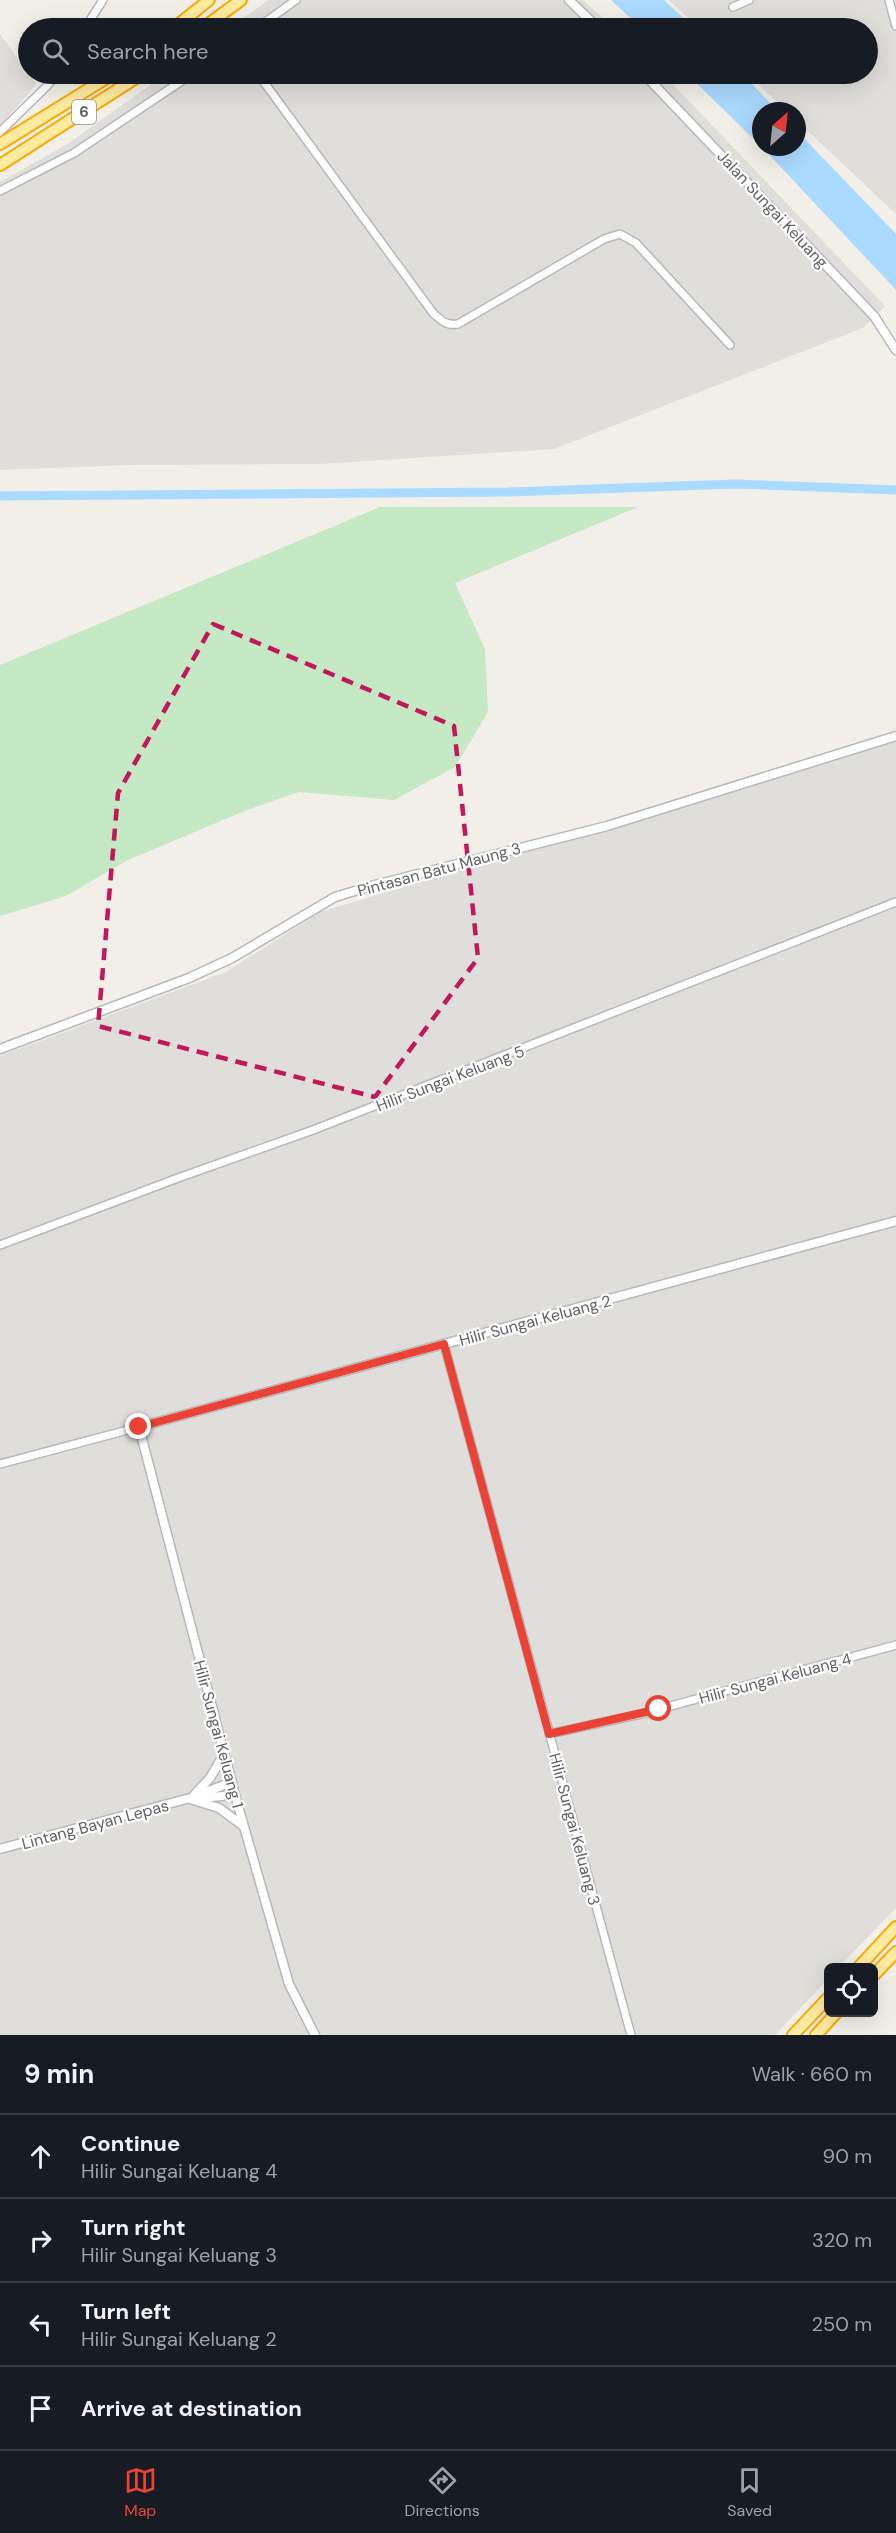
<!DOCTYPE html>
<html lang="en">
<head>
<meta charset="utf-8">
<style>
  :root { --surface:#171b24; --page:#242831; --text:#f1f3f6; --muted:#9ea1a6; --line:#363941; --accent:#ea4335 }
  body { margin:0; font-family:"DM Sans",sans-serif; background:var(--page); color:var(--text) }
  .controls { position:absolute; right:18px; bottom:18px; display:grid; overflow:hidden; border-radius:9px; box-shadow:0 6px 24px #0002 }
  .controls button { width:54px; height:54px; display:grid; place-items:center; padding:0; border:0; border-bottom:2px solid var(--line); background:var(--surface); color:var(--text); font:30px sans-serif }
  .compass { position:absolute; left:752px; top:102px; width:54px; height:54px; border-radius:50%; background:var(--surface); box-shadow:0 6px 24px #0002; rotate:27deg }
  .stop { position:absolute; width:18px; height:18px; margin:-14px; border:4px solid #ea4335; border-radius:50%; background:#fff }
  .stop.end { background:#ea4335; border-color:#fff; box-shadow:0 2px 6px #0008 }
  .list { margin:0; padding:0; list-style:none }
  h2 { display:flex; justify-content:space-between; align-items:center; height:78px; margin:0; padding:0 24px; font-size:26px }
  h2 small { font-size:20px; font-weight:400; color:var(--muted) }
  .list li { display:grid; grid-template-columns:39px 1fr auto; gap:18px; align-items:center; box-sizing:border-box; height:84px; padding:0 24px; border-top:2px solid var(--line) }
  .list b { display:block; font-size:22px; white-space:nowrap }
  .list p { margin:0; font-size:20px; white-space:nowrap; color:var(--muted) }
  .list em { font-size:20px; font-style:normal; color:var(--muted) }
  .icon { flex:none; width:33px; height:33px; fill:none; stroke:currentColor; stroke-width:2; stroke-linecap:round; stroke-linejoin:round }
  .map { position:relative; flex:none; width:896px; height:2035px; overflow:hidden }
  .search { position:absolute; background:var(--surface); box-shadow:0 6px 24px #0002; left:18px; right:18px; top:18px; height:66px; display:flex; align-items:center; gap:15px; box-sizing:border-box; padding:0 21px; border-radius:33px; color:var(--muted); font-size:22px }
  .sheet { height:414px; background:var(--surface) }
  nav { display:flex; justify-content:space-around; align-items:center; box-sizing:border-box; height:84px; border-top:2px solid var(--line); background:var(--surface); font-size:16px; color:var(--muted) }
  nav a { display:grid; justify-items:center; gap:3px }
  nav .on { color:var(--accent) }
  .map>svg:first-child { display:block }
  .industrial { fill:#e0deda }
  .green { fill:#c5e8c5 }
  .water { fill:#aadaff }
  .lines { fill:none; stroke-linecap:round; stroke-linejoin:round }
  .canal { stroke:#aadaff; stroke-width:9 }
  .minor-casing { stroke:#b5b8bc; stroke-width:10 }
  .tertiary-casing { stroke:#b5b8bc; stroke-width:11 }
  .trunk-casing { stroke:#f9ab00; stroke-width:14 }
  .minor { stroke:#fff; stroke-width:7 }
  .tertiary { stroke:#fff; stroke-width:8 }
  .trunk { stroke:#feeaa1; stroke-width:10 }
  .route { stroke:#ea4335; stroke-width:8 }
  .marked { fill:none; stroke:#c2185b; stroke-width:4.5; stroke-dasharray:12 8; stroke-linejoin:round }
  .labels { text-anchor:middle; stroke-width:4.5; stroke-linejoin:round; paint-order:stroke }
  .shield { fill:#fff; stroke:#8f9295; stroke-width:1.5 }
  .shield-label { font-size:15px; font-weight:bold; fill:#5f6368 }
  .street-label { font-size:16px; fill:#5f6368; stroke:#fff }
</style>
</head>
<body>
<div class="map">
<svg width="896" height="2035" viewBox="0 0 896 2035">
  <rect width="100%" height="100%" fill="#f1efe8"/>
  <g class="industrial">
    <path d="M269,0H583L614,28H229Z"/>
    <path d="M669,0H896V214L797,121V111H787L747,74H868V28H699Z"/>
    <path d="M0,34L36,84L0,127Z"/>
    <path d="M166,74H663L885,306L863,328L554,449L320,464L130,465L0,470V182L66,145Z"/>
    <path d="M896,740V1908L839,1967L828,1968V1979L775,2035H0V1056L226,972L320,912Z"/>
  </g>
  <path class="green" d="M380,507H638L455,583L485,649L488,712L455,767L394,800L299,792L247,810L128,860L66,896L0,916V665Z"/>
  <g class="water">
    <path d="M611,0H664L694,28H641Z"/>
    <path d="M687,74H741L746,78L778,111H761V146Z"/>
    <path d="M797,131L896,234V290L762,147H797Z"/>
  </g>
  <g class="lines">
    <path class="canal" d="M0,496L508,492L736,484L896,490"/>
    <g class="minor-casing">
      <g id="minor">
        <path d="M889,0L896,26"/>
        <path d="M733,7L749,0"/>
        <path d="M85,28L103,0"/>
        <path d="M257,28L296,0"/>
        <path d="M258,74L433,313C441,320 446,326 458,324L604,239L620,234L636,243L730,345"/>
        <path d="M0,132L46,87L57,74"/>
        <path d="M0,191L74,153L192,74"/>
        <path d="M0,1245L178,1178L313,1130L896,902"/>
        <path d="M444,1344L631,2035"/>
        <path d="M0,1464L139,1427"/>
        <path d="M549,1734L641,1714L896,1645"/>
      </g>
    </g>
    <g class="tertiary-casing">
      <g id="tertiary">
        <path d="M569,0L598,28"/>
        <path d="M644,74L874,316L896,350"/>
        <path d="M0,1049L189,978L232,958L335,897L371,886L607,826L896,736"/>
        <path d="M195,1794L210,1778L224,1754"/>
        <path d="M199,1798L235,1795"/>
        <path d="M190,1799L219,1808L242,1825"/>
        <path d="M0,1849L190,1798L232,1782"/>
        <path d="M315,2035L289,1984L235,1795L139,1427L896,1221"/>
      </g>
    </g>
    <g class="trunk-casing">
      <g id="trunk">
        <path d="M174,28L209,0"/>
        <path d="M203,28L241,0"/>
        <path d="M0,144L113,74"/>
        <path d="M0,165L142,74"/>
        <path d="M858,1968L896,1927"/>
        <path d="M874,1975L896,1952"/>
        <path d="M793,2035L828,1998"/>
        <path d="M816,2035L837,2012"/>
      </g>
    </g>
    <use href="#minor" class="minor"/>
    <use href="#tertiary" class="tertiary"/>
    <use href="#trunk" class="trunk"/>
  </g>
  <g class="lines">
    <path class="route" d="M139,1427L444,1344L549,1734L659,1709"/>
  </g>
  <path class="marked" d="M213,624L454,726L478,958L375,1097L98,1026L118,793Z"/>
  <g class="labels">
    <rect class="shield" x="72" y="100" width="24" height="24" rx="4.5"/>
    <g class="shield-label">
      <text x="84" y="117">6</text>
    </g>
    <g class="street-label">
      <text transform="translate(773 209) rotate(47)" y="6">Jalan Sungai Keluang</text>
      <text transform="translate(439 869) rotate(-15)" y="6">Pintasan Batu Maung 3</text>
      <text transform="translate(450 1078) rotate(-21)" y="6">Hilir Sungai Keluang 5</text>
      <text transform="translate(535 1320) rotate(-15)" y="6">Hilir Sungai Keluang 2</text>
      <text transform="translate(775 1678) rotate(-15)" y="6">Hilir Sungai Keluang 4</text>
      <text transform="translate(219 1734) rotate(75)" y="6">Hilir Sungai Keluang 1</text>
      <text transform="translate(95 1824) rotate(-15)" y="6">Lintang Bayan Lepas</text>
      <text transform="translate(575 1829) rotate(75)" y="6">Hilir Sungai Keluang 3</text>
    </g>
  </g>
</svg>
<div class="controls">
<button><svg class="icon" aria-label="locate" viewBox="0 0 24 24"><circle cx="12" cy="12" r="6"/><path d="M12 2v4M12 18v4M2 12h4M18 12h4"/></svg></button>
</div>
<svg class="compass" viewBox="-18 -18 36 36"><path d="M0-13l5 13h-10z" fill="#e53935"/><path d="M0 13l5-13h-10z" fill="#9ea1a6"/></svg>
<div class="stop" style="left:659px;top:1709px"></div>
<div class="stop end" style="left:139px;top:1427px"></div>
<div class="search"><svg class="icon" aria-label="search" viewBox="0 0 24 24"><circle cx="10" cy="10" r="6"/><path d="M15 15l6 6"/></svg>Search here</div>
</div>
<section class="sheet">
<h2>9 min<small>Walk · 660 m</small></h2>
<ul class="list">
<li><svg class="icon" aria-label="ahead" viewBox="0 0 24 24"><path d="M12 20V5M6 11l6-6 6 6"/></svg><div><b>Continue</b><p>Hilir Sungai Keluang 4</p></div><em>90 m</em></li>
<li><svg class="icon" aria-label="right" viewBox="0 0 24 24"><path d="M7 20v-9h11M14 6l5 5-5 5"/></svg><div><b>Turn right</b><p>Hilir Sungai Keluang 3</p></div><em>320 m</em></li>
<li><svg class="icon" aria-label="left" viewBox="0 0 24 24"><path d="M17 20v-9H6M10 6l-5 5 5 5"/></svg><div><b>Turn left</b><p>Hilir Sungai Keluang 2</p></div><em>250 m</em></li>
<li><svg class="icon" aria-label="arrive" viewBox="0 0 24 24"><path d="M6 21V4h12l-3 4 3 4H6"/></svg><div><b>Arrive at destination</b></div></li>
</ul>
</section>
<nav>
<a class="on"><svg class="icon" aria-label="map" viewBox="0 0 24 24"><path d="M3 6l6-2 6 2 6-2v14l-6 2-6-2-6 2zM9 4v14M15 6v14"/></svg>Map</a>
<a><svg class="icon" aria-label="directions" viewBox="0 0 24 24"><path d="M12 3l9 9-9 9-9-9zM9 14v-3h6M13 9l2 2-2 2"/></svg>Directions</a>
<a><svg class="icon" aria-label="saved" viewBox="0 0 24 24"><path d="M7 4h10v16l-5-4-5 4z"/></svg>Saved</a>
</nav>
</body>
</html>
